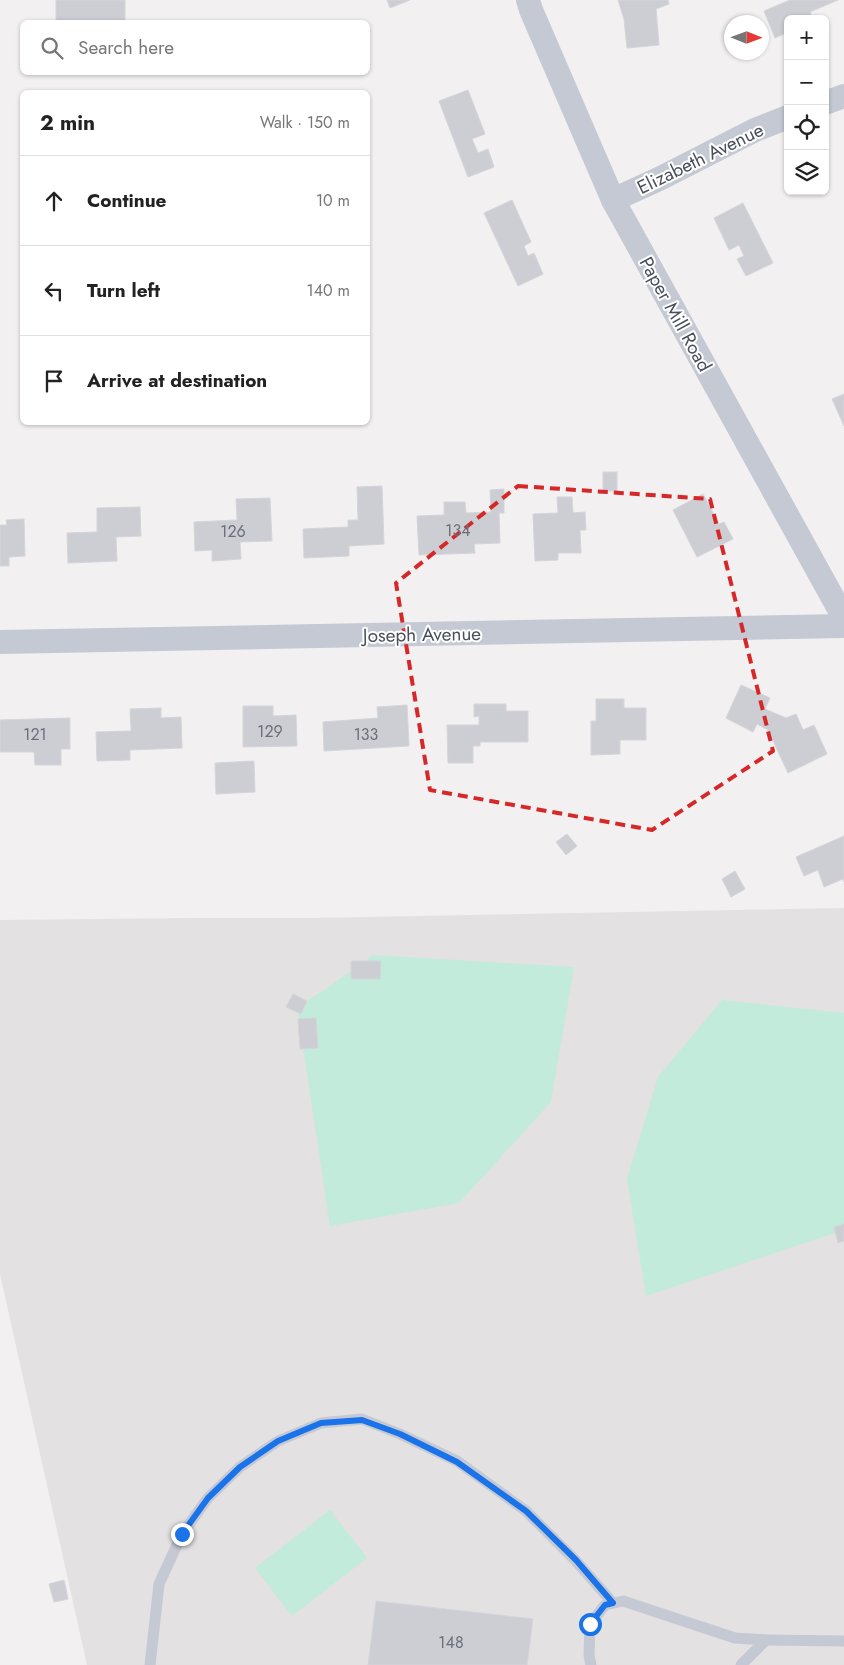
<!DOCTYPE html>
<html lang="en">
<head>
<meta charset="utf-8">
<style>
  :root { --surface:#fff; --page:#f2f2f2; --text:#222; --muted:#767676; --line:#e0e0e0 }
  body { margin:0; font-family:Jost,sans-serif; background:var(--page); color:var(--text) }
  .controls { position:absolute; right:15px; top:15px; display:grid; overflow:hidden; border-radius:8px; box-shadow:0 1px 4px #0004 }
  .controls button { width:45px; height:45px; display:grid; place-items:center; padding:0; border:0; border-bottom:1px solid var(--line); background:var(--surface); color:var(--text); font:25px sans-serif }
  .compass { position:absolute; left:724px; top:15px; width:45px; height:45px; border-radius:50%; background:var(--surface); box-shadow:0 1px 4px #0004; rotate:91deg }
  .stop { position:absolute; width:15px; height:15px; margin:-11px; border:4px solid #1a73e8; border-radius:50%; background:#fff }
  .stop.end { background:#1a73e8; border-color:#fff; box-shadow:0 1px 5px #0008 }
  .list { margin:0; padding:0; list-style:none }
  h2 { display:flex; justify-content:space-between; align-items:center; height:65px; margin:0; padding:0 20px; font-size:21px }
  h2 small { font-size:16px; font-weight:400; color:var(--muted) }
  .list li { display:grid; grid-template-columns:32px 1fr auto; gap:15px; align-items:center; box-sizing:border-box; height:90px; padding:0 20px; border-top:1px solid var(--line) }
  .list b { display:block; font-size:19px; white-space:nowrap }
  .list em { font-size:16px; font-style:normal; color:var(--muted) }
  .icon { flex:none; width:28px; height:28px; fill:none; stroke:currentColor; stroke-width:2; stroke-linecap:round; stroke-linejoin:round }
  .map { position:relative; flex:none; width:844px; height:1665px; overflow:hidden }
  .search { position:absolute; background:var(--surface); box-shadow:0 1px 4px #0004; left:20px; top:20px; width:350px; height:55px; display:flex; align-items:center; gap:12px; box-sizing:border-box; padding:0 18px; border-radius:8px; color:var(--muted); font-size:19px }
  .panel { position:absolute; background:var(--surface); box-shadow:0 1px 4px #0004; left:20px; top:90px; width:350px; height:335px; border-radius:8px }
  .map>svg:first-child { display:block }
  .education { fill:#e3e1e1 }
  .green { fill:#c2ebdb }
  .building { fill:#cdced4; stroke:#d4d5da }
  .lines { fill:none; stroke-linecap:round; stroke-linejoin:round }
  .service { stroke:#c4c9d3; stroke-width:11 }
  .minor { stroke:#c4c9d3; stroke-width:24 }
  .route { stroke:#1a73e8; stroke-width:6 }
  .marked { fill:none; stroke:#d62828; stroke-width:4; stroke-dasharray:10 6; stroke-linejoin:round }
  .labels { text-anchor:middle; stroke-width:4; stroke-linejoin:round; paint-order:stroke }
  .number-label { font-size:16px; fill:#6a6f79 }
  .street-label { font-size:19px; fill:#494f5b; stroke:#fff }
</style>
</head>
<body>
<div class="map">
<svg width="844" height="1665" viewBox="0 0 844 1665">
  <rect width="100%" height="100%" fill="#f2f0f0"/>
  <path class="education" d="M844,908V1665H87L0,1274V920L194,918H313Z"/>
  <g class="green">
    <path d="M373,955L574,967L551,1102L459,1203L330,1226L297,1007L326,989Z"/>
    <path d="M722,1000L844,1013V1230L646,1296L627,1179L658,1077Z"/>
    <path d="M330,1510L367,1558L292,1616L255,1568Z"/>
  </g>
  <g class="building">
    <path d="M56,0H125V22L56,21Z"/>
    <path d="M387,0H410L390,8Z"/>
    <path d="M618,0H668L669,4L656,9L659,45L627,48L624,19Z"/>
    <path d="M790,0H838L810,12L813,19H788V32L775,38L764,11Z"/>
    <path d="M468,90L485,134L472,139L478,153L488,149L494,167L468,177L439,101Z"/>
    <path d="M512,200L531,242L524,246L528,256L534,253L543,274L518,286L484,213Z"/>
    <path d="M743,203L773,263L746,276L737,259L744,256L739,245L729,250L714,218Z"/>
    <path d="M844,394V426L832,399Z"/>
    <rect x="603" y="472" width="14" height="19"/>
    <path d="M382,486L384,544L349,546V556L304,558L303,529L348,527V520H358L357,487Z"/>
    <path d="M504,489V513H499L500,543L474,544L475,553L419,555L417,516L444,515V502H465L466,513L491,512L490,490Z"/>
    <path d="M703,494L719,524L724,522L733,539L697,557L673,510Z"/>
    <path d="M557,497H572L573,513L585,512L586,530H580L581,553H558V560L535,561L533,514L558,513Z"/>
    <path d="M270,498L272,541L240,542L241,559L212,561V550L195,551L194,522L237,520L236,499Z"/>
    <path d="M140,507L141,536L116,537L117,561L68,563L67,533L97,532V508Z"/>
    <path d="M24,519L25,556L9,557V566H0V525H7L6,520Z"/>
    <path d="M741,685L770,698L765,709L786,718L796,714L803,730L814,725L827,754L788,773L768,730L757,724L753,732L726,718Z"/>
    <path d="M596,699H624V708H646V740H620V754L591,755V721H596Z"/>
    <path d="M474,704H506V711H528V742H480V746H473V763H448L447,725H479V716L474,717Z"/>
    <path d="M407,705L409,746L324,751L323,722L378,718L377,707Z"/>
    <path d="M243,706H273V716L296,715L297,746L243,747Z"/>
    <path d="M161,708V718L181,717L182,748L130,750V760L97,761L96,732L131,731L130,709Z"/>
    <path d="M70,718V749H61V765H35L34,752H0V720Z"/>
    <path d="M254,761L255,792L216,794L215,763Z"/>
    <path d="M567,834L577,846L566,855L556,842Z"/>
    <path d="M844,836V882L843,879L824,887L818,870L804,876L796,857Z"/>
    <path d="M735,871L745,889L731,897L722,879Z"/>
    <path d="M351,961H381L380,979H351Z"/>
    <path d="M293,994L307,1001L301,1014L286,1007Z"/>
    <path d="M316,1018L318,1048L300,1049L298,1019Z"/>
    <path d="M844,1224V1241L838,1243L834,1227Z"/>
    <path d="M64,1580L68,1599L54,1602L49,1584Z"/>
    <path d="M376,1601L533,1619L527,1665H368Z"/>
  </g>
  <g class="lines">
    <g class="service">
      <path d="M766,1640L844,1641"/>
      <path d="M150,1665L159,1584L182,1534L208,1498L240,1467L278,1441L321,1423L362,1419L400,1434L457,1461L526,1511L575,1560L613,1603"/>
      <path d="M591,1665L589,1655L590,1624L605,1605L623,1601L735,1638L766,1640L741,1665"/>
    </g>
    <g class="minor">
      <path d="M528,0L531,10L613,200L844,618"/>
      <path d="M825,103L844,96"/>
      <path d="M613,200L661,178L755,130L788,117"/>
      <path d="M0,642L844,626"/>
    </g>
  </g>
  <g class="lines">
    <path class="route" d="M182,1534L208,1498L240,1467L278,1441L321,1423L362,1420L400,1434L457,1462L526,1511L576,1560L613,1603L605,1605L590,1624"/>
  </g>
  <path class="marked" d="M518,486L710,499L773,751L652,830L430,790L396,583Z"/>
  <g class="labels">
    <g class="number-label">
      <text x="458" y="536">134</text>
      <text x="233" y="537">126</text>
      <text x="270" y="737">129</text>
      <text x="35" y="740">121</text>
      <text x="366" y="740">133</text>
      <text x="451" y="1648">148</text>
    </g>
    <g class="street-label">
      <text transform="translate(700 158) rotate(-26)" y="7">Elizabeth Avenue</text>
      <text transform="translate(676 314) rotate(61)" y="7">Paper Mill Road</text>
      <text transform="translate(422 634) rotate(-1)" y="7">Joseph Avenue</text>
    </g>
  </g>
</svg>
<div class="controls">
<button>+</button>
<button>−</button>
<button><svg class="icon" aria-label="locate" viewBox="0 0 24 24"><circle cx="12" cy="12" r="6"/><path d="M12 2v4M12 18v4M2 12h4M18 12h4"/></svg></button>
<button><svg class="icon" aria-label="layers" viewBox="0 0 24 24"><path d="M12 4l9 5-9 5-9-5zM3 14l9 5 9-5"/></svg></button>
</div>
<svg class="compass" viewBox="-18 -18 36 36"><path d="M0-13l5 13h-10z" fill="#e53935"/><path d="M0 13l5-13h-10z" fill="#767676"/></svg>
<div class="stop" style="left:590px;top:1624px"></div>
<div class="stop end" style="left:182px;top:1534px"></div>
<div class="search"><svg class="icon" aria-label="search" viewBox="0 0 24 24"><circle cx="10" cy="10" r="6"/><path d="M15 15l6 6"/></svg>Search here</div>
<section class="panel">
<h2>2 min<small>Walk · 150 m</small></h2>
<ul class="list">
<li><svg class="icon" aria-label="ahead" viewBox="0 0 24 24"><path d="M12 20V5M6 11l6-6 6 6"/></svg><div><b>Continue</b></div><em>10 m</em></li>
<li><svg class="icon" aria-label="left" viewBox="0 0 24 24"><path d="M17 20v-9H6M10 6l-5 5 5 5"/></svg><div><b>Turn left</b></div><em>140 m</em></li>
<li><svg class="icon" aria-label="arrive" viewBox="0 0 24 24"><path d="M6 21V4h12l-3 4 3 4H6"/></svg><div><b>Arrive at destination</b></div></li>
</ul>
</section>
</div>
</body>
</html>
